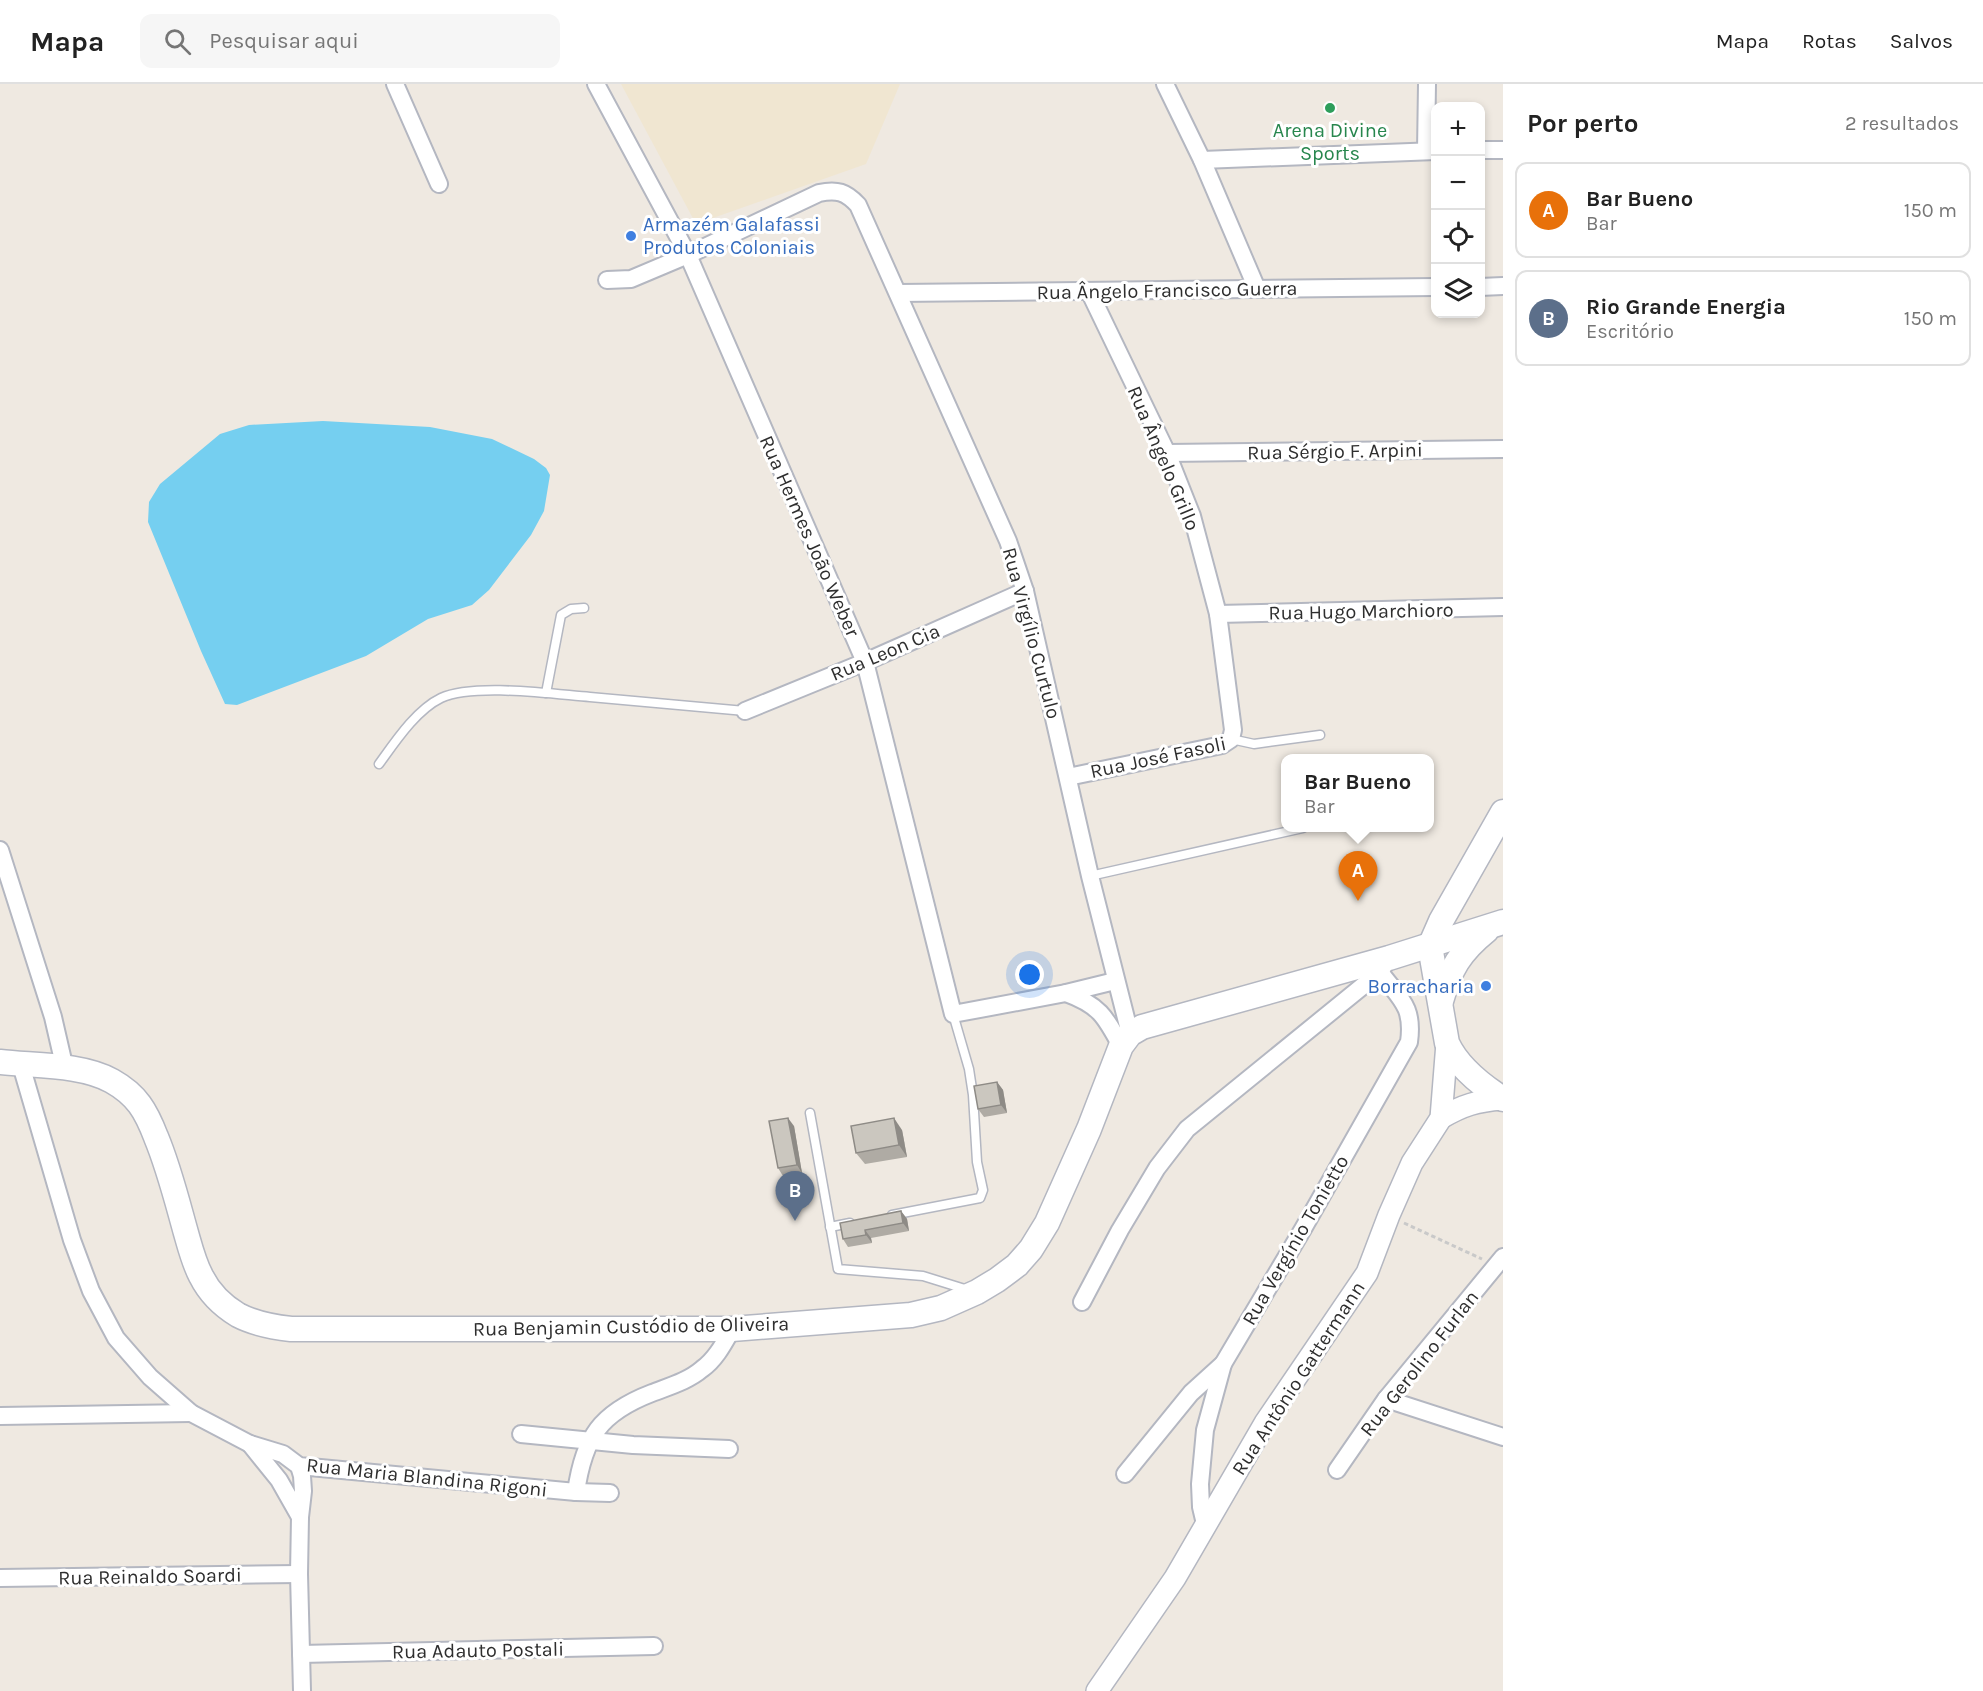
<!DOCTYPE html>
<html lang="pt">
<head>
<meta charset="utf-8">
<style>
  :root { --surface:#fff; --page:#f6f6f6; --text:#222; --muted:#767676; --line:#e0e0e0; --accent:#4264fb }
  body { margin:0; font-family:Karla,sans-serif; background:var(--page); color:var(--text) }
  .controls { position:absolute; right:18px; top:18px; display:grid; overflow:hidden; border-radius:12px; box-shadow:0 3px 9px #0003 }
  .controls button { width:54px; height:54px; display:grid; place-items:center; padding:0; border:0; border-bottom:2px solid var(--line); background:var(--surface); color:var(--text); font:30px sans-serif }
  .you { position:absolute; left:1030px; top:891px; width:21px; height:21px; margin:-15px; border:4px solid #fff; border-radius:50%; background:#1a73e8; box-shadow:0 0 0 9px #1a73e833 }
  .badge { display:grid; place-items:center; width:39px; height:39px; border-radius:50%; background:var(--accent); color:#fff; font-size:20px; font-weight:700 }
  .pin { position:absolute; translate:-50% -50px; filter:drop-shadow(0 2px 3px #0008) }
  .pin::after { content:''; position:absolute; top:32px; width:21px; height:18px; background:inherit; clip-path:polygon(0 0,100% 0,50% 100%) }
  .popup { position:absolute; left:1281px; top:670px; width:153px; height:78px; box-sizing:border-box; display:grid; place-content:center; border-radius:12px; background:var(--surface); filter:drop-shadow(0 2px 4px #0005); font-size:20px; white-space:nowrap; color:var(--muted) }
  .popup b { font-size:22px; color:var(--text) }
  .popup::after { content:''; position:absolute; left:50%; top:100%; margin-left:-12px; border:12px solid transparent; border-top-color:var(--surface) }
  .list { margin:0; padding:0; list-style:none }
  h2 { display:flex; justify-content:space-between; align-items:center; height:78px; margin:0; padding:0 24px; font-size:26px }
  h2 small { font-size:20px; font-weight:400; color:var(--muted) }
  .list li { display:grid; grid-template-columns:39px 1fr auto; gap:18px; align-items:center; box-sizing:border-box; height:96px; margin:0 12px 12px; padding:0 12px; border:2px solid var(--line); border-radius:12px }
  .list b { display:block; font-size:22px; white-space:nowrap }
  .list p { margin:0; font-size:20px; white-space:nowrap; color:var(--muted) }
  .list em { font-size:20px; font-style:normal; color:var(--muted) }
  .icon { flex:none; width:33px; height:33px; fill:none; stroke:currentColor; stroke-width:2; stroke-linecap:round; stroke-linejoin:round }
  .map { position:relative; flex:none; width:1503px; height:1607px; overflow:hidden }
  header { display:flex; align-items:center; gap:36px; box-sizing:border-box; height:84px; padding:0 30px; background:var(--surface); border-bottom:2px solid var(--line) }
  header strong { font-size:28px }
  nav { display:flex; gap:33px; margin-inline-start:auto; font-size:21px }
  .search { width:420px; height:54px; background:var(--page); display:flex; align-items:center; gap:15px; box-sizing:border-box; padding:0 21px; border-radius:12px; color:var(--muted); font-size:22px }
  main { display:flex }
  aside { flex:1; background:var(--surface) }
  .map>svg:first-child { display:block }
  .education { fill:#f0e6d1 }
  .water { fill:#75cff0 }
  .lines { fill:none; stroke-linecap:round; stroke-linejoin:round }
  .service-casing { stroke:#b4b7c1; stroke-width:11 }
  .minor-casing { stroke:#b4b7c1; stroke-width:20 }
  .tertiary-casing { stroke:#b4b7c1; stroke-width:24 }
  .secondary-casing { stroke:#b4b7c1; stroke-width:27 }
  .path { stroke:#c9c9c9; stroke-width:3; stroke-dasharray:4.5 3; stroke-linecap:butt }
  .service { stroke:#fff; stroke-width:8 }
  .minor { stroke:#fff; stroke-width:16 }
  .tertiary { stroke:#fff; stroke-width:21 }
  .secondary { stroke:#fff; stroke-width:24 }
  .wall { fill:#afaba4 }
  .shaded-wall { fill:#8e8b86 }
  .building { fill:#cbc7bf; stroke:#8e8b86; stroke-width:1.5 }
  .leisure-dot { fill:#2e9e5b; stroke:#fff; stroke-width:2 }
  .shop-dot { fill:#3f7fe0; stroke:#fff; stroke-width:2 }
  .labels { text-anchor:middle; stroke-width:6; stroke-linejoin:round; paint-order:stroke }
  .leisure-label { font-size:20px; fill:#27864d; stroke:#fff }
  .shop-label { font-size:20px; fill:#366cbe; stroke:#fff; text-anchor:start }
  .street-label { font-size:20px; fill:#2e2e2e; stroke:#fff }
</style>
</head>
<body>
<header>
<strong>Mapa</strong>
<div class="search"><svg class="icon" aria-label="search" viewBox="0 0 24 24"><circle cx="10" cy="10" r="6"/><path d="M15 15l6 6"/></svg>Pesquisar aqui</div>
<nav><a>Mapa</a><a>Rotas</a><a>Salvos</a></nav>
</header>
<main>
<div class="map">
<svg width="1503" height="1607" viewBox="0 0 1503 1607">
  <rect width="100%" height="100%" fill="#efe9e1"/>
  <path class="education" d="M621,0H900L866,80L696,140Z"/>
  <path class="water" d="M323,337L430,343L492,355L534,375L546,384L550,391L544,427L531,451L489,506L472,521L428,535L366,572L237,621L225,620L201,567L148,438L149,418L160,400L220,350L249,341Z"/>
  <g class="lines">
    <g class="service-casing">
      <g id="service">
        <path d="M546,609L561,531L571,525L584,524"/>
        <path d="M1231,655L1254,660L1320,651"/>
        <path d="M379,680C395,658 416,626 441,614C474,599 552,610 590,613C642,618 693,622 745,627"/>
        <path d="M1090,792L1303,744"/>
        <path d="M810,1029L838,1185L923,1192L968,1206"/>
        <path d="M892,1131L980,1114L983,1106L977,1078L973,1011L969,985L953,930"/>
        <path d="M830,1143L850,1139"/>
      </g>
    </g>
    <g class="minor-casing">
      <g id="minor">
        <path d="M395,0L439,100"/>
        <path d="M596,0L688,171L865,578L953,930L1066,909L1115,897"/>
        <path d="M1165,0L1202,76L1257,205"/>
        <path d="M1480,66H1503"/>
        <path d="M1426,67L1427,0"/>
        <path d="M1202,76L1436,67"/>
        <path d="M607,196L631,195L688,171L819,109C837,105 846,108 858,121L1008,457L1025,507L1090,792L1130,950"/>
        <path d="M1480,203L1503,202"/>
        <path d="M898,209L1436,203"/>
        <path d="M1167,369L1503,365"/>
        <path d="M1218,530L1503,523"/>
        <path d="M745,627L865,578L1025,507"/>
        <path d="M1068,693L1222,661L1231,655L1233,646L1218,530L1192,432L1167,369L1089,207"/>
        <path d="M0,766L53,933L65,985"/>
        <path d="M1066,909C1099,921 1105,932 1121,962"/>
        <path d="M21,981L72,1156L91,1207L116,1254L150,1293L191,1329L250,1360L283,1370L299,1382L576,1408L610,1409"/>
        <path d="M1082,1218L1120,1146L1157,1084L1187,1045L1380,888L1385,880"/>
        <path d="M1386,1315L1503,1353"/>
        <path d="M0,1332L191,1329"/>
        <path d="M521,1350L633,1361L729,1365"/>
        <path d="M250,1360L279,1396L300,1433"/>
        <path d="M299,1382L302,1392L303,1407L300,1433L299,1490L302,1607"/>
        <path d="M1337,1386L1386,1315L1503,1173"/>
        <path d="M1125,1390L1191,1309L1223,1280"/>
        <path d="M576,1408C584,1353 600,1329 652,1309C670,1302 688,1297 702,1285C716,1275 724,1259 732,1245"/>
        <path d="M1205,1440L1201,1423L1200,1400L1205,1346L1223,1280L1303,1145L1409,958C1414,922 1400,915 1380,888"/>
        <path d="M0,1494L299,1490"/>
        <path d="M301,1570L654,1562"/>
      </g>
    </g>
    <g class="tertiary-casing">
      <g id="tertiary">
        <path d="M1441,1034C1463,1021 1477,1017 1502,1015"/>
        <path d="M1097,1607L1175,1494L1265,1339L1367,1189L1389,1131L1412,1079L1441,1034L1447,959"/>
      </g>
    </g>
    <g class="secondary-casing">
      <g id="secondary">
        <path d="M1430,862L1447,959C1458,983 1481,1001 1503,1015"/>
        <path d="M1430,862L1441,837L1503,728"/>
        <path d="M1441,917C1450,885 1460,868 1486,847"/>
        <path d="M0,978C34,982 82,980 112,997C137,1011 146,1027 156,1053C169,1084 177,1117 186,1149C190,1163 194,1179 201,1192C209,1208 223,1222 238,1231C255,1240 273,1243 291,1245H732L911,1231L941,1224L977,1208L997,1196L1017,1181L1031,1165L1047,1139L1089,1045L1121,962L1130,950L1142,943L1389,874L1503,838"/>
      </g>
    </g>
    <path class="path" d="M1404,1139L1482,1175"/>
    <use href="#service" class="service"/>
    <use href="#minor" class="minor"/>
    <use href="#tertiary" class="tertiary"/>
    <use href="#secondary" class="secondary"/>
  </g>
  <g class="wall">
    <path d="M997,998L1003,1006L1007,1029L984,1033L978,1025Z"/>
    <path d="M794,1042L802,1089L783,1092L778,1084Z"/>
    <path d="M902,1046L907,1073L865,1080L856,1069Z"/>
    <path d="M901,1127L907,1135L909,1147L871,1154L872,1159L848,1163L843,1155Z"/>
  </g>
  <g class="shaded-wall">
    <path d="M997,998L1003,1006L1007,1029L1001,1021Z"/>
    <path d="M788,1034L794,1042L802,1089L797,1081Z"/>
    <path d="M894,1034L902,1046L907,1073L899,1061Z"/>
    <path d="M901,1127L907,1135L909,1147L903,1139Z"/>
    <path d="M865,1146L871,1154L872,1159L866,1151Z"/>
  </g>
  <g class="building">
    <path d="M997,998L1001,1021L978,1025L974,1002Z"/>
    <path d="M788,1034L797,1081L778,1084L769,1037Z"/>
    <path d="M894,1034L899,1061L856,1069L851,1042Z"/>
    <path d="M901,1127L903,1139L865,1146L866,1151L843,1155L840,1139Z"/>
  </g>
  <circle class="leisure-dot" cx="1330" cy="24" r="6"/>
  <g class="shop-dot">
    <circle cx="631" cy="152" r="6"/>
    <circle cx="1486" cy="902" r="6"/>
  </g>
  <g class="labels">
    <g class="leisure-label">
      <text x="1330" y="53">Arena Divine<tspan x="1330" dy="23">Sports</tspan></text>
    </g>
    <g class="shop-label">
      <text x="643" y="147">Armazém Galafassi<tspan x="643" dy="23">Produtos Coloniais</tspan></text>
      <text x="1474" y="909" text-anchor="end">Borracharia</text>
    </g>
    <g class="street-label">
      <text transform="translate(1167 206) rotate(-1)" y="7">Rua Ângelo Francisco Guerra</text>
      <text transform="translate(1335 367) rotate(-1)" y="7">Rua Sérgio F. Arpini</text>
      <text transform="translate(1164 374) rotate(67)" y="7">Rua Ângelo Grillo</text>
      <text transform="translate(810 452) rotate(66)" y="7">Rua Hermes João Weber</text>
      <text transform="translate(1361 527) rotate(-1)" y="7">Rua Hugo Marchioro</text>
      <text transform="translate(1032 549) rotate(75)" y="7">Rua Virgílio Curtulo</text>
      <text transform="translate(885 568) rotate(-23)" y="7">Rua Leon Cia</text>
      <text transform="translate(1158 673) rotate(-12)" y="7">Rua José Fasoli</text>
      <text transform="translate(1295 1156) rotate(-60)" y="7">Rua Vergínio Tonietto</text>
      <text transform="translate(631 1242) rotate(-1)" y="7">Rua Benjamin Custódio de Oliveira</text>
      <text transform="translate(1419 1279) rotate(-52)" y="7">Rua Gerolino Furlan</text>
      <text transform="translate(1298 1294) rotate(-57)" y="7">Rua Antônio Gattermann</text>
      <text transform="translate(427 1393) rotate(6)" y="7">Rua Maria Blandina Rigoni</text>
      <text transform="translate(150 1492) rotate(-1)" y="7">Rua Reinaldo Soardi</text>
      <text transform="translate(478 1566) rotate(-1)" y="7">Rua Adauto Postali</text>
    </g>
  </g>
</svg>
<div class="controls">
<button>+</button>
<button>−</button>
<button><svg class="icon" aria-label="locate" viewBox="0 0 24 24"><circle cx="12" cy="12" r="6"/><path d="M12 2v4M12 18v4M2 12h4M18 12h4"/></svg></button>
<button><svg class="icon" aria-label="layers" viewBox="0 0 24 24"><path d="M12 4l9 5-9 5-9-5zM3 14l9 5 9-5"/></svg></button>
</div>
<div class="you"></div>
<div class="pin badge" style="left:1358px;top:817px;background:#e8710a">A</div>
<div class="popup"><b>Bar Bueno</b>Bar</div>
<div class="pin badge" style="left:795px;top:1137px;background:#5c6f8a">B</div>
</div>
<aside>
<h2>Por perto<small>2 resultados</small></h2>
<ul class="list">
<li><span class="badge" style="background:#e8710a">A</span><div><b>Bar Bueno</b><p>Bar</p></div><em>150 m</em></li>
<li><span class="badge" style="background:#5c6f8a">B</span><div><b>Rio Grande Energia</b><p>Escritório</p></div><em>150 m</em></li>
</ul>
</aside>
</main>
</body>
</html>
